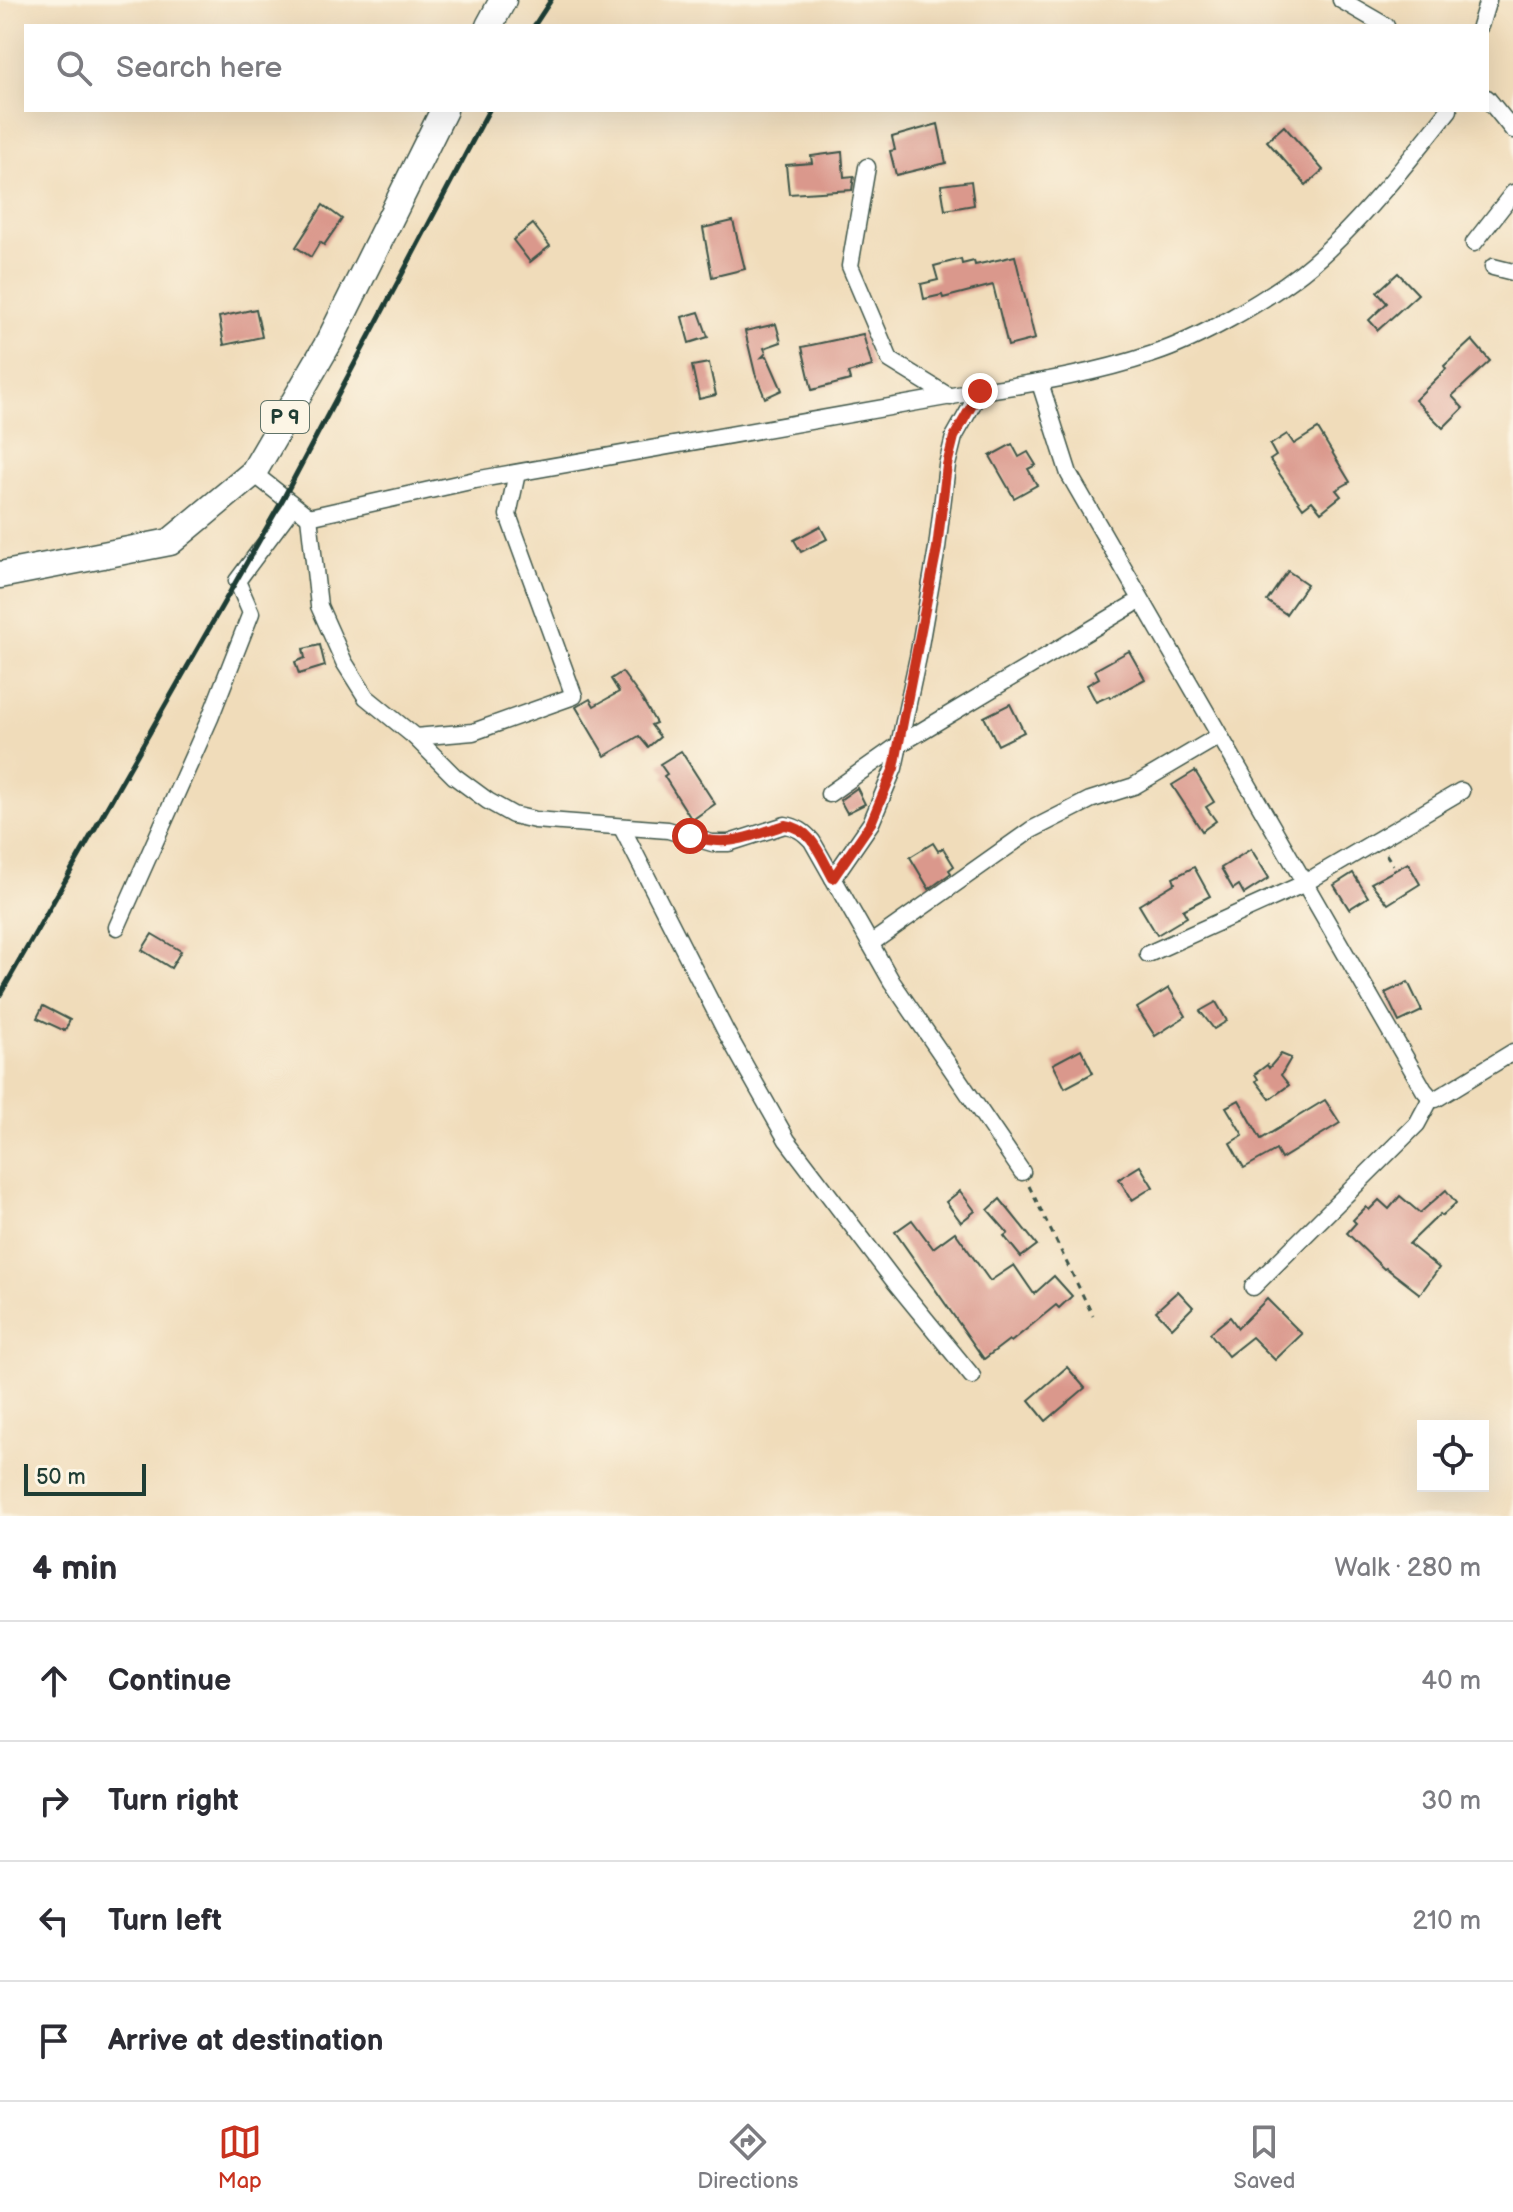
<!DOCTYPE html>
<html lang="en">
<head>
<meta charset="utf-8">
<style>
  :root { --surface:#fff; --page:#f7f7f7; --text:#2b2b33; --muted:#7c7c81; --line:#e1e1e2; --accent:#c8321e }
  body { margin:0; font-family:"Balsamiq Sans",sans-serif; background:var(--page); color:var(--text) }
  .controls { position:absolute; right:24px; bottom:24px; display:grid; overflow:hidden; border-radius:0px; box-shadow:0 8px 32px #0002 }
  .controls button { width:72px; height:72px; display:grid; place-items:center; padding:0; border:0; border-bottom:2px solid var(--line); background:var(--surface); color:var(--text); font:40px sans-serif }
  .scale { position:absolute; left:24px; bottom:20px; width:122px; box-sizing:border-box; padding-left:8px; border:4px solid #1f3d34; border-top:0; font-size:22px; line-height:28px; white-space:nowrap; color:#1f3d34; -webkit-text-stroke:6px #fcf5e5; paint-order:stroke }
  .stop { position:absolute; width:24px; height:24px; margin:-18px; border:6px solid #c8321e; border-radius:50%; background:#fff }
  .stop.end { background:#c8321e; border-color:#fff; box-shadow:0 2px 8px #0008 }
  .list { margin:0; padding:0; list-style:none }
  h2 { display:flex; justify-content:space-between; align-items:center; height:104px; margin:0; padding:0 32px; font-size:34px }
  h2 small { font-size:26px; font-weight:400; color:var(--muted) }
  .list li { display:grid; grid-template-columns:52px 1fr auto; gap:24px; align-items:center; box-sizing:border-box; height:120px; padding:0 32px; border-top:2px solid var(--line) }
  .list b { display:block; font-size:30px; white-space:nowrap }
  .list em { font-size:26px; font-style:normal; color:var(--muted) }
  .icon { flex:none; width:44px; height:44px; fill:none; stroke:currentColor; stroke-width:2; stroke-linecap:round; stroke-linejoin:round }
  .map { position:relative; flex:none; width:1513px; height:1516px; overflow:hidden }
  .search { position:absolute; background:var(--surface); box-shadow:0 8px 32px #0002; left:24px; right:24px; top:24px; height:88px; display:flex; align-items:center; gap:20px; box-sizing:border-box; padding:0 28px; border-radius:0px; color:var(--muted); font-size:30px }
  .sheet { height:584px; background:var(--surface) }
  nav { display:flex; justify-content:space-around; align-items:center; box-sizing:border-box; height:112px; border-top:2px solid var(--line); background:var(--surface); font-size:22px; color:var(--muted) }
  nav a { display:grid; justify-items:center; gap:4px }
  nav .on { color:var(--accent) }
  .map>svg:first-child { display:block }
  .building { fill:#da988c }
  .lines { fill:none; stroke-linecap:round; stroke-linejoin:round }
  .minor-casing { stroke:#3e5548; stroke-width:19 }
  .primary-casing { stroke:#3e5548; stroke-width:29 }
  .path { stroke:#3e5548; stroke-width:3; stroke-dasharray:6 6; stroke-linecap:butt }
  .minor { stroke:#fff; stroke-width:16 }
  .primary { stroke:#fff; stroke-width:26 }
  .rail { stroke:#1f3d34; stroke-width:5 }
  .route { stroke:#c8321e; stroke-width:10 }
  .labels { text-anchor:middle; stroke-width:6; stroke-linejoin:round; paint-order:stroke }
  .shield { fill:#fcf5e5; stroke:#617469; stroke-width:2 }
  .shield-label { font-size:20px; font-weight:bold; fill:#1f3d34 }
</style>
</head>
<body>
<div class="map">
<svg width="1513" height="1516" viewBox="0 0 1513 1516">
  <rect width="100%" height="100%" fill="#fcf5e5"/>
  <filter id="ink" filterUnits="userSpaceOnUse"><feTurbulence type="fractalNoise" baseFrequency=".0125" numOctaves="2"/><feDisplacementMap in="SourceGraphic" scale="16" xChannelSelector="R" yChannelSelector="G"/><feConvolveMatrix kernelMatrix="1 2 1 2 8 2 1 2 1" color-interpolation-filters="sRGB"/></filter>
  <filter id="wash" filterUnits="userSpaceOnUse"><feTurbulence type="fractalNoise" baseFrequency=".006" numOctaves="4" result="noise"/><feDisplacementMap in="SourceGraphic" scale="32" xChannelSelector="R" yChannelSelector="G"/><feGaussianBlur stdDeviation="1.8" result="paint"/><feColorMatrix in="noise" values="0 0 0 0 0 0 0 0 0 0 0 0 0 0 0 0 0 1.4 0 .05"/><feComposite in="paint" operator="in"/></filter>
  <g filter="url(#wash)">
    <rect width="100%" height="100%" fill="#f0dcba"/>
    <g id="blocks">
      <g class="building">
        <path d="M938,124L946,163L896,175L890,151L895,150L892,137Z"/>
        <path d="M1284,126L1323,170L1306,185L1267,141Z"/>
        <path d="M842,152L844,177L854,176L852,190L789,194L786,165L812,163L811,156Z"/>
        <path d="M971,181L974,205L945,210L941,185Z"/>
        <path d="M323,205L342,219L324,245L320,242L311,257L296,247Z"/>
        <path d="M733,221L745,269L712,277L703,228Z"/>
        <path d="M533,224L550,246L530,262L513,240Z"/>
        <path d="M1015,256L1035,339L1008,346L993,285L943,298L942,295L924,299L921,284L938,280L934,266L961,259L962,264L974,261L975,265Z"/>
        <path d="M1398,273L1418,294L1378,330L1369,320L1387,303L1377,292Z"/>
        <path d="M256,309L262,337L224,345L219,317Z"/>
        <path d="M699,312L708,337L689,343L682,317Z"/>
        <path d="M776,324L781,342L764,348L766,353L762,357L767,356L782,390L765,398L755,373L745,331Z"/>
        <path d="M863,334L872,366L848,373L850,380L812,390L802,347Z"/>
        <path d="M1472,340L1490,361L1452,396L1463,408L1443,428L1415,400L1446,369L1444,366Z"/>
        <path d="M709,363L716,395L699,399L692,366Z"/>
        <path d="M1318,429L1350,482L1336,490L1341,496L1321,512L1312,501L1303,508L1270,460L1276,456L1270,445L1287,434L1294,444Z"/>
        <path d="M1012,444L1019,457L1028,452L1036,465L1028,469L1037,485L1014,498L990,456Z"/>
        <path d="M820,526L827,539L801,552L794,540Z"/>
        <path d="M1288,571L1307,584L1286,614L1267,601Z"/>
        <path d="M320,645L325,666L299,674L295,662L305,658L303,649Z"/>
        <path d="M1129,651L1145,679L1110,698L1109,696L1096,702L1087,685L1099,678L1095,670Z"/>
        <path d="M622,672L642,699L656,723L651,725L660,737L648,747L639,736L605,756L576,707L590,699L594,706L619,692L611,679Z"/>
        <path d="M1010,704L1024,732L998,745L984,717Z"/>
        <path d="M681,751L715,804L692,820L664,776L667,774L660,764Z"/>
        <path d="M1195,771L1214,802L1206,807L1216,821L1202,831L1172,785Z"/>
        <path d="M857,788L865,804L847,813L840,800Z"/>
        <path d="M933,843L938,851L943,848L954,866L949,870L951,873L929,889L910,857Z"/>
        <path d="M1251,849L1269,878L1244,894L1239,885L1233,889L1221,868Z"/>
        <path d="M1408,863L1420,884L1388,904L1371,883Z"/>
        <path d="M1194,867L1210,896L1183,910L1187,917L1157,935L1139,905L1175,883L1173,878Z"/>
        <path d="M1353,873L1368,897L1349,909L1334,885Z"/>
        <path d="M152,934L181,951L171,968L142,950Z"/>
        <path d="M1408,982L1422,1011L1399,1022L1385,993Z"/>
        <path d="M1169,988L1186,1016L1155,1036L1137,1008Z"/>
        <path d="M1216,1002L1227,1021L1214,1029L1200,1011Z"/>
        <path d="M43,1006L70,1020L65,1031L37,1018Z"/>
        <path d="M1081,1049L1093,1073L1065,1088L1053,1064Z"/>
        <path d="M1281,1054L1291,1058L1281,1075L1289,1085L1270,1099L1256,1081L1258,1079L1255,1074L1267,1065L1269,1068Z"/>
        <path d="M1239,1100L1261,1139L1325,1100L1340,1123L1281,1159L1276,1150L1244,1168L1230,1143L1243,1135L1226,1107Z"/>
        <path d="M1140,1166L1153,1187L1132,1200L1119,1179Z"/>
        <path d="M1446,1190L1456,1203L1442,1216L1440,1214L1409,1244L1439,1268L1420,1294L1386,1268L1384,1269L1347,1233L1356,1223L1353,1220L1366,1207L1369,1210L1379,1200L1389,1209L1400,1196L1420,1213Z"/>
        <path d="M960,1191L975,1211L961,1222L946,1202Z"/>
        <path d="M1000,1199L1037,1245L1021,1257L1004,1236L1008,1233L988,1210Z"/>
        <path d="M912,1220L933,1248L955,1232L990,1281L1014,1265L1034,1294L1054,1276L1072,1296L1059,1308L1056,1305L1011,1342L1009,1340L984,1359L895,1232Z"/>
        <path d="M1178,1291L1193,1307L1172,1328L1156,1311Z"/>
        <path d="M1267,1299L1302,1334L1275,1360L1252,1337L1228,1356L1210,1333L1230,1317L1238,1328Z"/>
        <path d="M1067,1367L1085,1388L1046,1421L1029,1400Z"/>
      </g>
    </g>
  </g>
  <g filter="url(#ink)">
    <use href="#blocks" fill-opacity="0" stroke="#3e5548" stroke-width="2"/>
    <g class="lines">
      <g class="minor-casing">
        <g id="minor">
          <path d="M1341,0L1386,26"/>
          <path d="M1480,26L1488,0"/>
          <path d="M1487,98L1513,130"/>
          <path d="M867,167L850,266L890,360L950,397"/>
          <path d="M1474,243L1513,193"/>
          <path d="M1493,267L1513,272"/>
          <path d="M1040,383L1069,474L1424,1090L1431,1098L1436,1099L1513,1052"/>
          <path d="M253,473L309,517L475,480L980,391C1038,383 1097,373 1153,354C1199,339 1263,302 1302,272C1353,232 1408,162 1449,110"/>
          <path d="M309,517L319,606L344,662L366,697L415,737L454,776L488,801L513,815L535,820L668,830L712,843H729L785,825C797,827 804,832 812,841L892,982L1022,1172"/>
          <path d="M415,737L473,732L574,696L508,515L517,473"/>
          <path d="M829,794L900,744L1132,605"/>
          <path d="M622,828L726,1032L787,1140L895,1282L972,1376"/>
          <path d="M833,878L871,823L894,768L918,657L937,548L947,465L954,437L980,391"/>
          <path d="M117,927L210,718L251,613L237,581L293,506"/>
          <path d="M870,944L1031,830L1090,800L1134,786L1219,736"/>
          <path d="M1148,954L1303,884L1461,791"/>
          <path d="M1253,1287L1417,1124L1431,1098"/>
        </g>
      </g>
      <g class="primary-casing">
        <g id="primary">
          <path d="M489,26L503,0"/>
          <path d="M0,575L170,542L253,473L329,342L444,110"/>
        </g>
      </g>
      <g class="path">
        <path d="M1386,854L1393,865"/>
        <path d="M1029,1186L1093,1316"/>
      </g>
      <use href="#minor" class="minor"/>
      <use href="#primary" class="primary"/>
      <g class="rail">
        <path d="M534,26L551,0"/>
        <path d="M0,995L283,499L489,110"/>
      </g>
    </g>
  </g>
  <g class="lines" filter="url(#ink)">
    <path class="route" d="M690,836C730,848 747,837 785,825C812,828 821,857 833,878L871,823L894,768L937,548L947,465L954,437L980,391"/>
  </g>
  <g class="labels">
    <rect class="shield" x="261" y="401" width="48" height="32" rx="6"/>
    <g class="shield-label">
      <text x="285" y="424">P 9</text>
    </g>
  </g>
</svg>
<div class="controls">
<button><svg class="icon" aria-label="locate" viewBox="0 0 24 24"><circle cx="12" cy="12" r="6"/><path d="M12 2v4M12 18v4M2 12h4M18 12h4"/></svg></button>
</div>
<div class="scale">50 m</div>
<div class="stop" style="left:690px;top:836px"></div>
<div class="stop end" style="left:980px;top:391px"></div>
<div class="search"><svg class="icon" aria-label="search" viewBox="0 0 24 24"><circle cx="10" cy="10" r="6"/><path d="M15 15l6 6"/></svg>Search here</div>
</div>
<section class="sheet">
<h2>4 min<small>Walk · 280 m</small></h2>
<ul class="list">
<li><svg class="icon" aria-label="ahead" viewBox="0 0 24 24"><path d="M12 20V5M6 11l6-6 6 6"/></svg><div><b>Continue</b></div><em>40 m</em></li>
<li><svg class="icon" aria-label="right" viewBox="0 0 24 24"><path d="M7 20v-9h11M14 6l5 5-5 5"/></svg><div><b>Turn right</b></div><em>30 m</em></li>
<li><svg class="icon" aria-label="left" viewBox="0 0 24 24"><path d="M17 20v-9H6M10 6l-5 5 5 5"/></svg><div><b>Turn left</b></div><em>210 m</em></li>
<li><svg class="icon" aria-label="arrive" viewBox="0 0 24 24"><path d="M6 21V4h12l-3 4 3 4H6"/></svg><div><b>Arrive at destination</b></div></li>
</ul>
</section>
<nav>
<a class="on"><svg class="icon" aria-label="map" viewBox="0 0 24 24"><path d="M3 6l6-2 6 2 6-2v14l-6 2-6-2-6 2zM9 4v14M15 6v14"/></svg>Map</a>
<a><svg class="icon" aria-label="directions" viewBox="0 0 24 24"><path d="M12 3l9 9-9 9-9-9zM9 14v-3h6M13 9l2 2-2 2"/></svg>Directions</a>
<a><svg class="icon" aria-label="saved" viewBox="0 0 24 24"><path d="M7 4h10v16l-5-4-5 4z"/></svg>Saved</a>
</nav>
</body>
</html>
